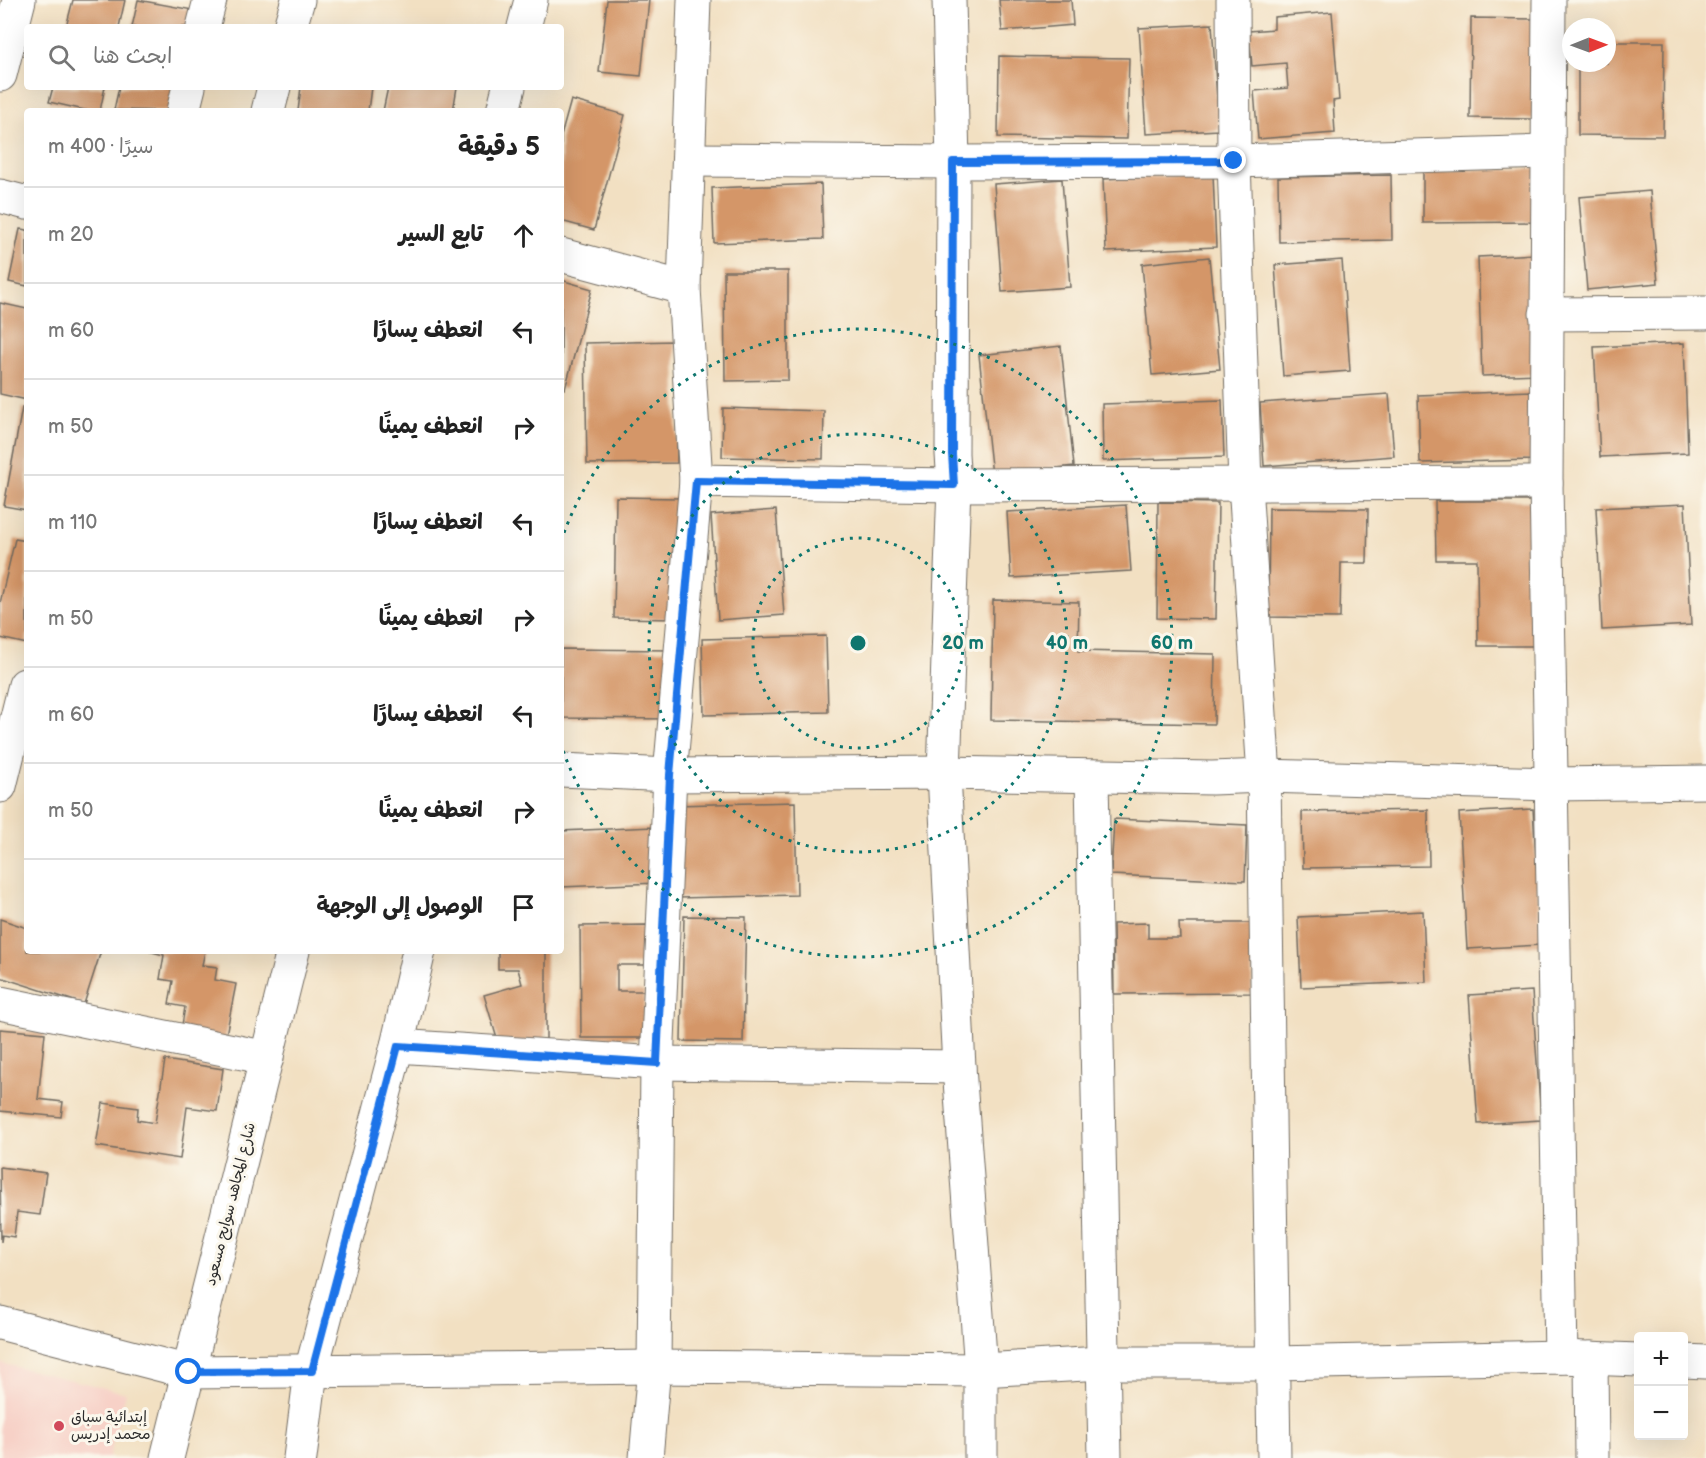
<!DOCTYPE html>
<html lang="ar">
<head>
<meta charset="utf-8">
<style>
  :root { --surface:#fff; --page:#f6f6f6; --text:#222; --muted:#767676; --line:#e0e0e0 }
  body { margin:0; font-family:"Balsamiq Sans","Playpen Sans Arabic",sans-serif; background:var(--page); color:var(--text); direction:rtl }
  .controls { position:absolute; right:18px; bottom:18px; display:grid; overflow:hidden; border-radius:6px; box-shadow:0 6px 24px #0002 }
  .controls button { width:54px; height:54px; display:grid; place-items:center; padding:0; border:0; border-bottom:2px solid var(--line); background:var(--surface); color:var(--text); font:30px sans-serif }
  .compass { position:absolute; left:1562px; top:18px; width:54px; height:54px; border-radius:50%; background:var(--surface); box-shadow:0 6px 24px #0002; rotate:89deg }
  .stop { position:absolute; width:18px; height:18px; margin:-14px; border:4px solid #1a73e8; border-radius:50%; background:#fff }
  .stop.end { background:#1a73e8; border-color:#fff; box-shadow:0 2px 6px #0008 }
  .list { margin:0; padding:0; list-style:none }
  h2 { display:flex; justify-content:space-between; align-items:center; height:78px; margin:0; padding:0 24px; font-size:26px }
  h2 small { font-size:20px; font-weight:400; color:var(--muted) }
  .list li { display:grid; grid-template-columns:39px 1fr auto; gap:18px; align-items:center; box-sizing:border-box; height:96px; padding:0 24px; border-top:2px solid var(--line) }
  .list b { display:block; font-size:22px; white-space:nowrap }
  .list em { font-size:20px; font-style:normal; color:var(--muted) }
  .icon { flex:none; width:33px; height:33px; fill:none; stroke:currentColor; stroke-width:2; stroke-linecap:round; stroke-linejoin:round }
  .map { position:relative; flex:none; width:1706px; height:1458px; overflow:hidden; direction:ltr }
  .search { position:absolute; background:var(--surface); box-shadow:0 6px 24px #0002; left:24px; top:24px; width:540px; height:66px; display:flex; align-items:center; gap:15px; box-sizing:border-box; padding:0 21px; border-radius:6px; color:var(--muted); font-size:22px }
  .panel { position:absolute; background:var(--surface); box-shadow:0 6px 24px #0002; left:24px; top:108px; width:540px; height:846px; border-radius:6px; direction:rtl }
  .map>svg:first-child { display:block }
  .built { fill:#f7d1c7 }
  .building { fill:#d49667 }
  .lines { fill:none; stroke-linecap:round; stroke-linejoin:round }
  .minor-casing { stroke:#716a60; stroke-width:35 }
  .minor { stroke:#fff; stroke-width:33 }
  .route { stroke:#1a73e8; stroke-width:8 }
  .ring { fill:none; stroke:#0f766e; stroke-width:3; stroke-dasharray:3 6 }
  .poi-dot { fill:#d1495b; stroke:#fbf7ec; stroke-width:2 }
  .labels { text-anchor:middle; stroke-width:6; stroke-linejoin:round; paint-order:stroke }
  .street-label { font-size:15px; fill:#2b2b2b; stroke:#fbf7ec }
  .poi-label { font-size:15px; fill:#2b2b2b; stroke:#fbf7ec; text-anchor:start }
  .centre { fill:#0f766e; stroke:#fbf7ec; stroke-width:3 }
  .ring-label { font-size:18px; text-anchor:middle; font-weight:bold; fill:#0f766e; stroke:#fbf7ec; stroke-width:6; stroke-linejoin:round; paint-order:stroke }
</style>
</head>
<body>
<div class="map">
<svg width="1706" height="1458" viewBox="0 0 1706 1458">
  <rect width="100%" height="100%" fill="#fbf7ec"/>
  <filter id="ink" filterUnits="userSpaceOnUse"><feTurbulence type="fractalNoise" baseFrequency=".0167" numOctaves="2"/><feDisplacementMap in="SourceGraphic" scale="12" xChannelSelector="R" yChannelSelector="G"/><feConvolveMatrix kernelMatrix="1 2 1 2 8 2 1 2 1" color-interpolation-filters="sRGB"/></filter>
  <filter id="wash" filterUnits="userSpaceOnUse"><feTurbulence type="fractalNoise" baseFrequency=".008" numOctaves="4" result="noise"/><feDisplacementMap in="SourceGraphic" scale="24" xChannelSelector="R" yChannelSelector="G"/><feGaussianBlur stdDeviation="1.35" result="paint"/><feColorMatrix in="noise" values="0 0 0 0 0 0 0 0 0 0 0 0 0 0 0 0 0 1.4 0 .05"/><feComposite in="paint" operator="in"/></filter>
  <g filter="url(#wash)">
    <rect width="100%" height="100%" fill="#f2e0c2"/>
    <path class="built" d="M0,1363L126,1393L109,1458H0Z"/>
    <g id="blocks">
      <g class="building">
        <path d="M73,0H125L119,27H66Z"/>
        <path d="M138,0L193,10L189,27H132Z"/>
        <path d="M607,0H649L641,76L599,72Z"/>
        <path d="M999,0H1071L1073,25L1002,31Z"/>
        <path d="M1332,12L1339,100L1333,101L1335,133L1258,139L1254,91L1288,88L1286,63L1252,66L1249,31L1274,29V17Z"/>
        <path d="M1471,18L1535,19L1533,119L1470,118Z"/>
        <path d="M1212,24L1219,130L1146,134L1139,28Z"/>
        <path d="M1607,42H1664L1663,136L1578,135V63H1607Z"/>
        <path d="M999,56L1129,58L1127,139L998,137Z"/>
        <path d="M53,87H105L100,111H89L49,102Z"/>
        <path d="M119,87H176L171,111L114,110Z"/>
        <path d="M301,87H371L368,111H298Z"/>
        <path d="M388,87H457L453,111H383Z"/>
        <path d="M571,100L625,115L594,230L561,221V136Z"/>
        <path d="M1540,169V222L1423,223V170Z"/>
        <path d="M1213,174L1216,247L1106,252L1103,179Z"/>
        <path d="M1391,175L1392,240L1279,242L1278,177Z"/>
        <path d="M1062,179L1070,287L1002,292L994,184Z"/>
        <path d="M821,184L823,239L714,243L712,188Z"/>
        <path d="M1650,191L1658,283L1587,290L1579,197Z"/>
        <path d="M20,229L27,230V286L9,282Z"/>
        <path d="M1536,254L1540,374L1482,376L1478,257Z"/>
        <path d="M1209,257L1220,369L1152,375L1142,264Z"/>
        <path d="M1342,260L1350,371L1283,376L1275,265Z"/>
        <path d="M724,271H788V380L725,381Z"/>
        <path d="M561,280L592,289L565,389L561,388Z"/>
        <path d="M0,303L27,309V400L0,394Z"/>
        <path d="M675,341L677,463L587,464L585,343Z"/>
        <path d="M1684,343L1688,453L1600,457L1594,347Z"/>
        <path d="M1061,346L1074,466L992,475L979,355Z"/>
        <path d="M1532,391L1534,460L1420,463L1418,395Z"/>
        <path d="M1389,394L1394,456L1264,466L1260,403Z"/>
        <path d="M1222,400L1224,457L1103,461L1102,404Z"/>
        <path d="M22,408L27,409V510L4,506Z"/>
        <path d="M723,408L824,411L823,459L722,457Z"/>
        <path d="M616,497L678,498L676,619L614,618Z"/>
        <path d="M1435,501H1540L1541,646H1478L1477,560H1436Z"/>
        <path d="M1158,502L1218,503L1216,619L1157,618Z"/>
        <path d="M1685,504L1691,625L1602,630L1596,508Z"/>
        <path d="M1126,505L1131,571L1011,578L1007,512Z"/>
        <path d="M1269,508L1368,509L1367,563H1341L1340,618L1268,617Z"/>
        <path d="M776,510L784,615L718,620L711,515Z"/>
        <path d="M15,539L27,541V644L0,638V603Z"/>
        <path d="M993,600L1079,602L1078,651L1215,654L1214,724L991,720Z"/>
        <path d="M826,636L828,712L704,715L702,639Z"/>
        <path d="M561,649L674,650V719L561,718Z"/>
        <path d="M795,802L797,895L678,898L676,805Z"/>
        <path d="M1533,809L1541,945L1467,949L1459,813Z"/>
        <path d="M1428,810L1429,866L1303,868L1302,812Z"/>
        <path d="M1114,819L1247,825L1245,881L1111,875Z"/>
        <path d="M654,827L657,883L561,887V831Z"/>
        <path d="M1423,911L1426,982L1301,987L1298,917Z"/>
        <path d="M684,916L746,917L743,1042L681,1041Z"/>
        <path d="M0,919L27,928V951H101L84,1004L0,977Z"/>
        <path d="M1148,923V938H1180L1179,923H1252V993L1114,994L1113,924Z"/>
        <path d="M648,925V965H617V991H644V1038H581L580,926Z"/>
        <path d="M148,951H205L202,965L217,967L215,980L236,984L225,1040L181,1031L185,1007L169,1004L173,981L160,979L164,955Z"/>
        <path d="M498,951H546V1042H498L484,995L522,984L518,969H498Z"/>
        <path d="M1532,991L1541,1120L1478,1124L1469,995Z"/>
        <path d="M0,1029L45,1033L38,1099L63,1102L61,1117L0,1111Z"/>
        <path d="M165,1060L223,1069L217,1111L187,1107L180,1159L96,1146L103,1103L138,1108L137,1120L155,1123Z"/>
        <path d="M0,1167L46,1173L40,1215L17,1212L14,1237L2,1235L1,1242Z"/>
      </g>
    </g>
  </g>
  <g filter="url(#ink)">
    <use href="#blocks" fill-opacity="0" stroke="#716a60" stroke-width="1.5"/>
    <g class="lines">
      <g class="minor-casing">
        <g id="minor">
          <path d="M949,0L953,162L952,454L954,485L944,773L959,1067L981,1370V1458"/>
          <path d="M1233,0L1234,161L1245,484L1264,776L1274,1458"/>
          <path d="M1549,0L1546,483L1561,1357"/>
          <path d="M203,27L210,0"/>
          <path d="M290,27L298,0"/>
          <path d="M524,27L531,0"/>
          <path d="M0,75L19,0"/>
          <path d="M183,111L189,87"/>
          <path d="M268,111L274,87"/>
          <path d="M503,111L509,87"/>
          <path d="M689,160L953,162L1234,161L1547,152"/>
          <path d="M0,196L27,203"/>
          <path d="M561,255L684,288"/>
          <path d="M1546,314L1706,313"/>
          <path d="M696,481L954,485L1546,483"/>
          <path d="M561,770L670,775L944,773L1212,778L1264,776L1553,784L1706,782"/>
          <path d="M1092,777L1105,1458"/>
          <path d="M0,786L25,685"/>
          <path d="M0,1003L267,1058"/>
          <path d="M397,1046L657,1063L959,1067"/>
          <path d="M0,1323L189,1372L654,1367L981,1370L1102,1363H1274L1561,1357L1638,1360"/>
          <path d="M1591,1358L1592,1458"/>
          <path d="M1684,1361L1706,1362"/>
          <path d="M167,1458L293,951"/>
          <path d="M300,1458L311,1371L397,1046L419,951"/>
          <path d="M646,1458L654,1367L657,1063L670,775L696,481L684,288L694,0"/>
        </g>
      </g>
      <use href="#minor" class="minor"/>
    </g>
  </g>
  <g class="lines" filter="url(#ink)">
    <path class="route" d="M189,1372L312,1371L398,1046L657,1063L670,775L696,481L954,485L952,454L953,162L1234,161"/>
  </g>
  <g class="ring">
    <circle cx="858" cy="643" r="105"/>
    <circle cx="858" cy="643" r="209"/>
    <path d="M561 541A314 314 0 1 1 561 745"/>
  </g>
  <circle class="poi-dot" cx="59" cy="1426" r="6"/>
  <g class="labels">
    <g class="street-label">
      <text transform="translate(230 1204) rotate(-76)" y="5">شارع المجاهد سوايح مسعود</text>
    </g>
    <g class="poi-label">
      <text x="71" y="1422">إبتدائية سباق<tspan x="71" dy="17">محمد إدريس</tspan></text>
    </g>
  </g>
  <circle cx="858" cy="643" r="9" class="centre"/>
  <g class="ring-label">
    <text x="963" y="649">20 m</text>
    <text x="1067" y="649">40 m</text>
    <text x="1172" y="649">60 m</text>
  </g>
</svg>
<div class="controls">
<button>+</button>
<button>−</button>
</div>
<svg class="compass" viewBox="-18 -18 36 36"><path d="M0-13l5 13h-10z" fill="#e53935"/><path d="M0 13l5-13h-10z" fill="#767676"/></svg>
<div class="stop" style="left:189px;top:1372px"></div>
<div class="stop end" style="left:1234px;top:161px"></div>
<div class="search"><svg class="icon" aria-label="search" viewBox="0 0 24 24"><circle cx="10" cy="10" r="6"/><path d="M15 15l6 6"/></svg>ابحث هنا</div>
<section class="panel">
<h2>5 دقيقة<small>سيرًا · 400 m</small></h2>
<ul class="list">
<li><svg class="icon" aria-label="ahead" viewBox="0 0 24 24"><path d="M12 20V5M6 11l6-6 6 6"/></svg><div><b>تابع السير</b></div><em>20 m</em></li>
<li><svg class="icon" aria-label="left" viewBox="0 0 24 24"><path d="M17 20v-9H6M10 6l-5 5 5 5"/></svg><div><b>انعطف يسارًا</b></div><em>60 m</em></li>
<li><svg class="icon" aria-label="right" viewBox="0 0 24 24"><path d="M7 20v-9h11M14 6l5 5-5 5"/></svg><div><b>انعطف يمينًا</b></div><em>50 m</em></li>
<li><svg class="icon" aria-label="left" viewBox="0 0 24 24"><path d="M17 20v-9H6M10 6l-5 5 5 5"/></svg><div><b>انعطف يسارًا</b></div><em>110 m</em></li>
<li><svg class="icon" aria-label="right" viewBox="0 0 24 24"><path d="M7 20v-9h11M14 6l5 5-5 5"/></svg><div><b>انعطف يمينًا</b></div><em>50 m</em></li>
<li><svg class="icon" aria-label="left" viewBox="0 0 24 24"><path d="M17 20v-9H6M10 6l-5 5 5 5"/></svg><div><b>انعطف يسارًا</b></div><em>60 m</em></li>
<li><svg class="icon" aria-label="right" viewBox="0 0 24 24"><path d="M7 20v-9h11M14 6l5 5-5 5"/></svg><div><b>انعطف يمينًا</b></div><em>50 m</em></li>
<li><svg class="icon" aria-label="arrive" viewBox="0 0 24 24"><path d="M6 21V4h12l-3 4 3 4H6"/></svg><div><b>الوصول إلى الوجهة</b></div></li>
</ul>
</section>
</div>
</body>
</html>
